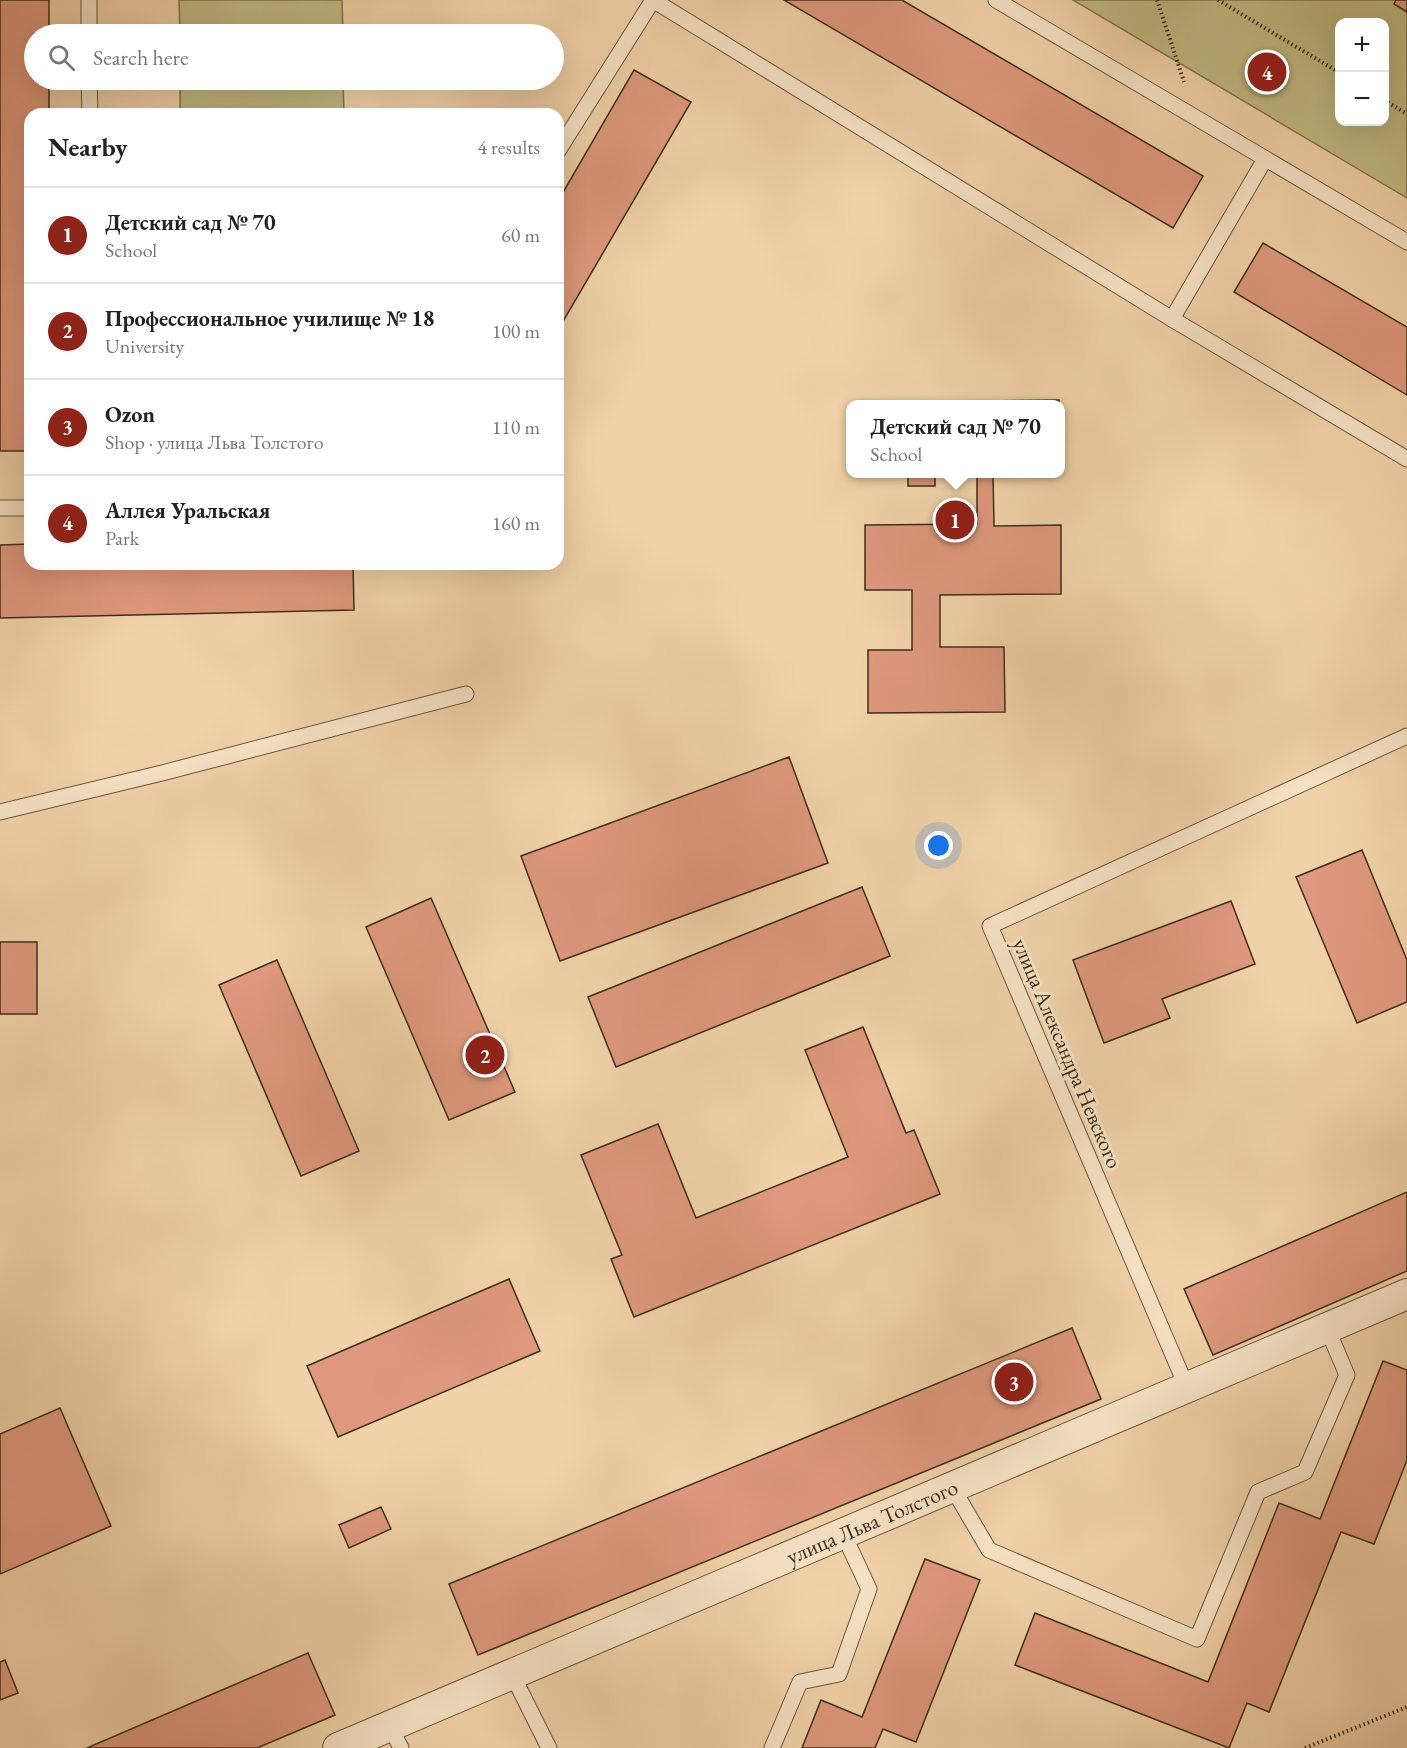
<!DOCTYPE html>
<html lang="en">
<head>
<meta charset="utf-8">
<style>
  :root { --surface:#fff; --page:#f2f2f2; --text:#222; --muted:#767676; --line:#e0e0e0; --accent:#8f2418 }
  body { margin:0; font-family:"EB Garamond",serif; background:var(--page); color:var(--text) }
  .controls { position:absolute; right:18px; top:18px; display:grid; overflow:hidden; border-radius:12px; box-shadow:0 6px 24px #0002 }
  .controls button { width:54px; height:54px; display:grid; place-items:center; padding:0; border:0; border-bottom:2px solid var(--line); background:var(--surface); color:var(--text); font:30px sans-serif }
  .you { position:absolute; left:939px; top:846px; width:21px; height:21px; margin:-15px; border:4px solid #fff; border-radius:50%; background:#1a73e8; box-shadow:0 0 0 9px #1a73e833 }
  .badge { display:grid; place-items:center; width:39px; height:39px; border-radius:50%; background:var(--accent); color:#fff; font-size:20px; font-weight:700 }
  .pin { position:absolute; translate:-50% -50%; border:3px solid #fff; box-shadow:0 2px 6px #0006 }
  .popup { position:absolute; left:846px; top:400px; width:219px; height:78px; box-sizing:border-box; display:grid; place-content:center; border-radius:12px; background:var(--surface); filter:drop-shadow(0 2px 4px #0005); font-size:20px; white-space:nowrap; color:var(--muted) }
  .popup b { font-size:22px; color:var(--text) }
  .popup::after { content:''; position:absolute; left:50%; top:100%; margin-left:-12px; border:12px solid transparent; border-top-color:var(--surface) }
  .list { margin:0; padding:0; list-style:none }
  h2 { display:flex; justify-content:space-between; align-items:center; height:78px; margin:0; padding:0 24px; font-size:26px }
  h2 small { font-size:20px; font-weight:400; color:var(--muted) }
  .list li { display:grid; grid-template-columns:39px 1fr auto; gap:18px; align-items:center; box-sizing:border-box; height:96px; padding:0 24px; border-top:2px solid var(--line) }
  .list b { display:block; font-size:22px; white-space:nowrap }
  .list p { margin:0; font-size:20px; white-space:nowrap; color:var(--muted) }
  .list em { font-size:20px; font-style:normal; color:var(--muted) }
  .icon { flex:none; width:33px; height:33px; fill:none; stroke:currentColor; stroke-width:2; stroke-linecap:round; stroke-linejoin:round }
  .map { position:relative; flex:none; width:1407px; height:1748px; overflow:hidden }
  .search { position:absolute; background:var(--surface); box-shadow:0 6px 24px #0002; left:24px; top:24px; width:540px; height:66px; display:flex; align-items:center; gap:15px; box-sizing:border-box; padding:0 21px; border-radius:33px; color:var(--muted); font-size:22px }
  .panel { position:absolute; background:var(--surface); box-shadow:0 6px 24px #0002; left:24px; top:108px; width:540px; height:462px; border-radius:18px }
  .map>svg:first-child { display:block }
  .green { fill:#c1ba83; stroke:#80744e; stroke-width:1.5; fill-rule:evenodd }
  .building { fill:#de987d; stroke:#3e2d1a; stroke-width:1.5 }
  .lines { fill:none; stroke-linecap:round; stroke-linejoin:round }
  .service-casing { stroke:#6b563e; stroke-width:17 }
  .minor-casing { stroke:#6b563e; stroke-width:32 }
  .path { stroke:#3e2d1a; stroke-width:4; stroke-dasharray:1.5 3; stroke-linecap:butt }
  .service { stroke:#f6e2c6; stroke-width:15 }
  .minor { stroke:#f6e2c6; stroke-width:30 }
  .labels { text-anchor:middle; stroke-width:6; stroke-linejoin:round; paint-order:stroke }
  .street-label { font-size:22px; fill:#3e2d1a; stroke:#f6e2c6 }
</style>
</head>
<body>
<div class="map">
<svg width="1407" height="1748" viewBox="0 0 1407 1748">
  <rect width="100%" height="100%" fill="#f1d2a8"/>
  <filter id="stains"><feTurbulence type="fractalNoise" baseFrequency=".00333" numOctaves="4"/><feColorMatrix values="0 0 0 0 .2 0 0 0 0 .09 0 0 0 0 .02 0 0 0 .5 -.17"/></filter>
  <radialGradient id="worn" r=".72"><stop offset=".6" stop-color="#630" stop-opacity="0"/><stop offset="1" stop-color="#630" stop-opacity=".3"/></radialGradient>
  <g class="green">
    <path d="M179,0H342L343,34H180Z"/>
    <path d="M1073,0H1407V198ZM1340,22H1384V122H1340Z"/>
    <path d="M180,80H343L344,114H180Z"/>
  </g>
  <g class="building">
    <path d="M0,0H49V34H34V80H49V114H30V451H0Z"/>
    <path d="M784,0H902L1203,176L1173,228Z"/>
    <path d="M1396,0H1407V12L1394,4Z"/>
    <path d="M634,70L691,102L558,330V201Z"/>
    <path d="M1263,243L1407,327V395L1234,292Z"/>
    <path d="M1059,400V404H919V402Z"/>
    <rect x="908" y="474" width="27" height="12"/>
    <path d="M977,474H993L994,526L1061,525V594L940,595V647H1004L1005,712L868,713V650H912V590H865V525L977,524Z"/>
    <path d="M30,544V564H353L354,610L0,618V545Z"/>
    <path d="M789,757L828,863L560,961L521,856Z"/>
    <path d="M1362,850L1407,960V1002L1357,1023L1296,877Z"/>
    <path d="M862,887L890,956L616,1067L588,997Z"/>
    <path d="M431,898L515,1092L449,1120L366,927Z"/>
    <path d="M1231,901L1255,964L1162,999L1170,1018L1104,1043L1073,960Z"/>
    <rect x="0" y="942" width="37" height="72"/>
    <path d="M277,960L359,1151L301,1176L219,985Z"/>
    <path d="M863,1027L906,1133L914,1130L940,1194L634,1317L611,1259L622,1255L581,1155L658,1124L696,1218L848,1157L805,1050Z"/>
    <path d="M1407,1192V1271L1213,1355L1184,1289Z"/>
    <path d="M509,1279L540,1351L338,1437L307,1366Z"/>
    <path d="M1072,1328L1101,1399L478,1655L449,1584Z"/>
    <path d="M1383,1361L1407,1370V1460L1374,1544L1341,1532L1269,1712L1247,1703L1229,1748L1015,1665L1035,1613L1208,1682L1279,1503L1320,1519Z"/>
    <path d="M60,1408L111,1526L0,1574V1434Z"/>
    <path d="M381,1507L391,1529L349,1548L339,1525Z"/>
    <path d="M925,1559L980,1580L916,1742L883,1729L875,1748H802L821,1700L862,1717Z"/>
    <path d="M308,1653L335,1715L257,1748H87Z"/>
    <path d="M5,1660L18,1693L0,1700V1662Z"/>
  </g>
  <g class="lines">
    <g class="service-casing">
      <g id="service">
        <path d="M89,0V34"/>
        <path d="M996,0L1407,242"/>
        <path d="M89,80L90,114"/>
        <path d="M558,151L653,0L1172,319L1407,459"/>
        <path d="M1172,319L1265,159"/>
        <path d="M0,508H30"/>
        <path d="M0,812L162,773L466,694"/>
        <path d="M1187,1388L990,926L1407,736"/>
        <path d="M952,1487L989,1550L1197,1639L1258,1492L1305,1472L1347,1375L1327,1328"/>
        <path d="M512,1674L549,1748"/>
        <path d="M390,1726L401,1748"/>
        <path d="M772,1748L800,1682L839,1674L869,1589L843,1533"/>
      </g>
    </g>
    <g class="minor-casing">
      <g id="minor">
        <path id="s1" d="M338,1748L1407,1294"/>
      </g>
    </g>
    <g class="path">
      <path d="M1157,0L1184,82"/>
      <path d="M1218,0L1340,73"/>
      <path d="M1384,100L1407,114"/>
      <path d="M1305,1748L1407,1707"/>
    </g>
    <use href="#service" class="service"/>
    <use href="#minor" class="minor"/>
  </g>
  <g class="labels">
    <g class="street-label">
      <text transform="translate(1068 1053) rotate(67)" y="8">улица Александра Невского</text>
      <text dy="8" stroke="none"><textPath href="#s1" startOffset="580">улица Льва Толстого</textPath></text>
    </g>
  </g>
  <rect width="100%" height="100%" filter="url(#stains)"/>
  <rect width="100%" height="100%" fill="url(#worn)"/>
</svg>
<div class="controls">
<button>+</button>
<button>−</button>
</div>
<div class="you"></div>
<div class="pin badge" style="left:955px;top:520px">1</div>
<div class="popup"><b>Детский сад № 70</b>School</div>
<div class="pin badge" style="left:485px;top:1055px">2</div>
<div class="pin badge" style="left:1014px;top:1382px">3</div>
<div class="pin badge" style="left:1267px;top:72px">4</div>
<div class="search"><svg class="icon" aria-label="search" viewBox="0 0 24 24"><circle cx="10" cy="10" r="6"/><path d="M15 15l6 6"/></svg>Search here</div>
<section class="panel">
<h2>Nearby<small>4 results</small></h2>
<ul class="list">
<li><span class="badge">1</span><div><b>Детский сад № 70</b><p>School</p></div><em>60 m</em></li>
<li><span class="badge">2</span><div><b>Профессиональное училище № 18</b><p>University</p></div><em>100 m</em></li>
<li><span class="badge">3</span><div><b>Ozon</b><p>Shop · улица Льва Толстого</p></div><em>110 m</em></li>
<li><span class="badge">4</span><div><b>Аллея Уральская</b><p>Park</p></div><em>160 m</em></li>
</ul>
</section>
</div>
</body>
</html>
